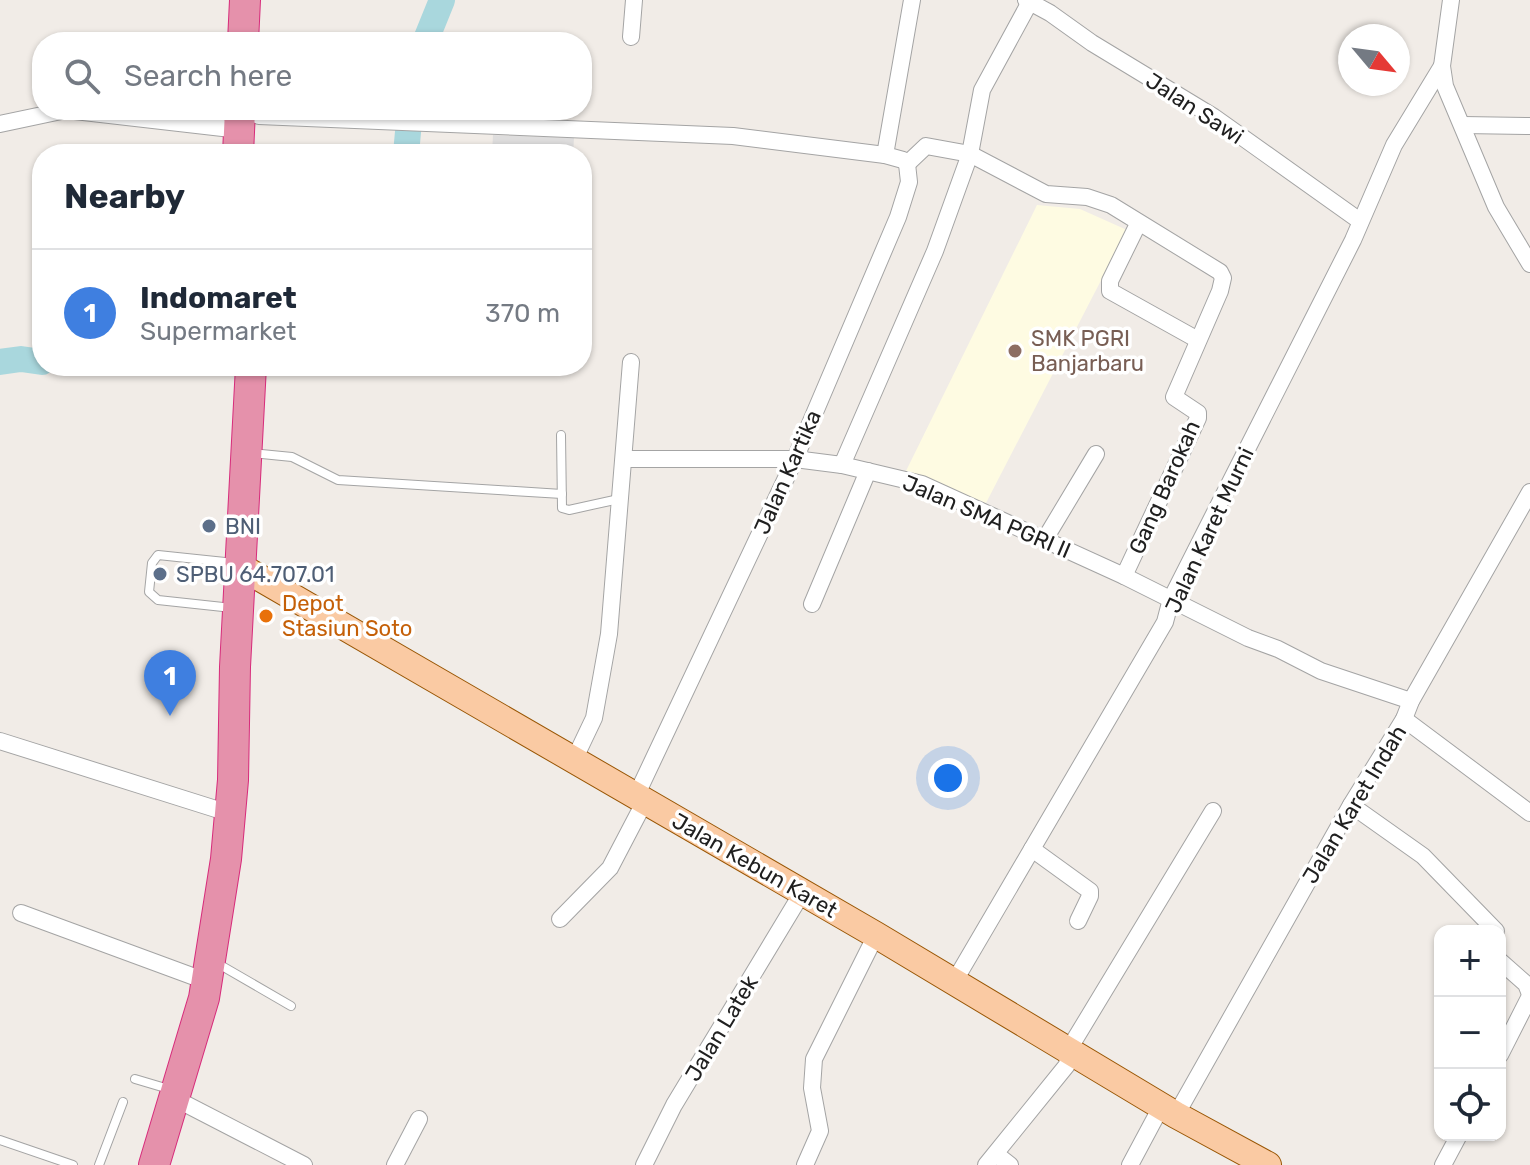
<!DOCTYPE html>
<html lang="en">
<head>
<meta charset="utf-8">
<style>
  :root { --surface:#fff; --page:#f2f2f3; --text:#1f2937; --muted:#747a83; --line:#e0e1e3; --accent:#1a73e8 }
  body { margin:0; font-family:Rubik,sans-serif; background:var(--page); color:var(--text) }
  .controls { position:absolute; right:24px; bottom:24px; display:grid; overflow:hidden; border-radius:16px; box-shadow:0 2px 6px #0004 }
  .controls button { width:72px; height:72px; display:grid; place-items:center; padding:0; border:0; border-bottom:2px solid var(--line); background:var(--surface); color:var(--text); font:40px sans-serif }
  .compass { position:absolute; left:1338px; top:24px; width:72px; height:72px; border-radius:50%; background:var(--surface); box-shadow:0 2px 6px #0004; rotate:119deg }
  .you { position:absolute; left:948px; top:778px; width:28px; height:28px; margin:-20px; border:6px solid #fff; border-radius:50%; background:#1a73e8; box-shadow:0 0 0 12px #1a73e833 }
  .badge { display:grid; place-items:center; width:52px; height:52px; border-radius:50%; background:var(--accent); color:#fff; font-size:26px; font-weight:700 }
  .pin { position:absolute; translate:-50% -66px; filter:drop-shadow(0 2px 4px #0008) }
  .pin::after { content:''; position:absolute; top:42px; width:28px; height:24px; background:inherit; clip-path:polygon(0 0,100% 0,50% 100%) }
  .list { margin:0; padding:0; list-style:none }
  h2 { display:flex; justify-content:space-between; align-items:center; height:104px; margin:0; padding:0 32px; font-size:34px }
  h2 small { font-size:26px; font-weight:400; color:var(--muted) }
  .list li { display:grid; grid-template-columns:52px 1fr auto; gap:24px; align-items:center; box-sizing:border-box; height:128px; padding:0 32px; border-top:2px solid var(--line) }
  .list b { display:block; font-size:30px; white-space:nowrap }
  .list p { margin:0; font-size:26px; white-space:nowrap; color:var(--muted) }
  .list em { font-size:26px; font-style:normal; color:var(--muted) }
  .icon { flex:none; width:44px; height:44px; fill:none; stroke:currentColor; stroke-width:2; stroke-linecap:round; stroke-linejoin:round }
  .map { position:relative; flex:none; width:1530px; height:1165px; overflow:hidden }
  .search { position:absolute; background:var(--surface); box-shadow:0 2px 6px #0004; left:32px; top:32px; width:560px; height:88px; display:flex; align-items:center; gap:20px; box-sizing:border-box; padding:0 28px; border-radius:32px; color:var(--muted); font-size:30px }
  .panel { position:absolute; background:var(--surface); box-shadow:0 2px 6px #0004; left:32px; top:144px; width:560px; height:232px; border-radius:32px }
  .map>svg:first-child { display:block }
  .residential { fill:#dedddd }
  .education { fill:#fefbe2 }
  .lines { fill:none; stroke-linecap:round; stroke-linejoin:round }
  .river { stroke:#a9d7dd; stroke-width:26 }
  .lane-casing { stroke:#a4a4a4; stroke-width:10 }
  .street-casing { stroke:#a4a4a4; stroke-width:18 }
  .primary-casing { stroke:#995604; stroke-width:28 }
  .highway-casing { stroke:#d72c7b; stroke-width:32 }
  .lane { stroke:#fff; stroke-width:8 }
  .street { stroke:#fff; stroke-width:16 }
  .primary { stroke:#facaa3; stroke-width:26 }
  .highway { stroke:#e591ab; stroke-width:30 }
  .education-dot { fill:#8d6e63; stroke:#fff; stroke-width:3 }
  .service-dot { fill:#5c6f8a; stroke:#fff; stroke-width:3 }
  .food-dot { fill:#e8710a; stroke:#fff; stroke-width:3 }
  .labels { text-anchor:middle; stroke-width:7; stroke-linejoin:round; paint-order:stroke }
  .street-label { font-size:22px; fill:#202020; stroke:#fff }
  .education-label { font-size:22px; fill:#785e54; stroke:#fff; text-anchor:start }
  .service-label { font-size:22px; fill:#4e5e75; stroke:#fff; text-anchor:start }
  .food-label { font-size:22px; fill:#c56008; stroke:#fff; text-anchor:start }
</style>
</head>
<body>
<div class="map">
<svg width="1530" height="1165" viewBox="0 0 1530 1165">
  <rect width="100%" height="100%" fill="#f1ece7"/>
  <path class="residential" d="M493,135L574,138L573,154H492Z"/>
  <path class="education" d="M1037,205L1080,209L1127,230L986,503L906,471Z"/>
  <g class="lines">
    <g class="river">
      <path d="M425,42L442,0"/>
      <path d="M406,154L410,110"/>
      <path d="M0,362L21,359L42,362"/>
    </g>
    <g class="lane-casing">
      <g id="lane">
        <path d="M561,435L562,508L569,510L619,499"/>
        <path d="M252,453L292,457L338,480L562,494"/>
        <path d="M223,607L158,600L149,592L152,563L158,555L225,562"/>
        <path d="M215,962L291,1006"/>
        <path d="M135,1079L162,1087"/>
        <path d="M0,1140L73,1165"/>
        <path d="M99,1165L123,1102"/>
      </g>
    </g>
    <g class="street-casing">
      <g id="street">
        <path d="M1026,0L1050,13L1092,43L1214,117L1360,221"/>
        <path d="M1451,0L1442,66L1445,86L1496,207L1530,264"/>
        <path d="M631,37L634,0"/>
        <path d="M259,116L733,136L885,155L903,160L907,164L909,182L898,217L795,459L636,796"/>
        <path d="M0,124L66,110L240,130"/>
        <path d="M1463,125L1530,126"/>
        <path d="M885,155L912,0"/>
        <path d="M907,164L926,146L970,154L1046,194L1087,197L1111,205L1220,272L1223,278L1220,291L1174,397L1198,413V418L1124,576"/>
        <path d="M1138,224L1110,281V291L1198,340"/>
        <path d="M624,459H795L842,465L922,484L1124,576L1248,638L1278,649L1321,671L1411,701"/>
        <path d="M842,465L935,251L970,154L982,90L1031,0"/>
        <path d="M1045,539L1096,454"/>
        <path d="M812,604L868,471"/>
        <path d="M1404,719L1530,813"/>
        <path d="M0,741L219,810"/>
        <path d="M574,760L594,718L609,634L631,362"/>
        <path d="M1351,805L1423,856L1496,931"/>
        <path d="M1032,849L1090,891V896L1078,921"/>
        <path d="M21,913L192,976"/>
        <path d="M560,919L610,868L645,801"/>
        <path d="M1500,961L1526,984L1530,994"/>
        <path d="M954,982L1165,622L1171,599L1353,240L1394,145L1442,66"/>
        <path d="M1500,1055L1530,996"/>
        <path d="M174,1098L304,1165"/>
        <path d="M1176,1115L1351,805L1404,719L1411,701L1530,492"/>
        <path d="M996,1154L1010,1165"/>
        <path d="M395,1165L419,1119"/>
        <path d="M644,1165L674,1105L802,893"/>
        <path d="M805,1165L820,1131L812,1088L814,1059L876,935"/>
        <path d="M986,1165L1067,1065L1069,1049L1213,811"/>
        <path d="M1130,1165L1161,1107"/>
        <path d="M1443,1165L1459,1135"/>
      </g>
    </g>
    <g class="primary-casing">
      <path id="primary" d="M241,567L876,935L1176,1115L1268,1165"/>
    </g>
    <g class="highway-casing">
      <g id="highway">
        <path d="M243,42L245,0"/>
        <path d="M238,154L240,110"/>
        <path d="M154,1165L204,998L226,859L233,780L235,667L251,366"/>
      </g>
    </g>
    <use href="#lane" class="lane"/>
    <use href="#street" class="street"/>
    <use href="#primary" class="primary"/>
    <use href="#highway" class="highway"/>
  </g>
  <circle class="education-dot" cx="1015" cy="351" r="8"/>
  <g class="service-dot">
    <circle cx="209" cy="526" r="8"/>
    <circle cx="160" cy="574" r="8"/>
  </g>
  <circle class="food-dot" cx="266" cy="616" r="8"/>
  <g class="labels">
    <g class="street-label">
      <text transform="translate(1195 108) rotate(33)" y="8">Jalan Sawi</text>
      <text transform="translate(787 472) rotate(-66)" y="8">Jalan Kartika</text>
      <text transform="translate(1164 487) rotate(-66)" y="8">Gang Barokah</text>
      <text transform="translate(987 516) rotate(23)" y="8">Jalan SMA PGRI II</text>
      <text transform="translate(1209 530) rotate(-65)" y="8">Jalan Karet Murni</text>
      <text transform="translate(1354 804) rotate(-59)" y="8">Jalan Karet Indah</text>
      <text transform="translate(755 865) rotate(30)" y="8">Jalan Kebun Karet</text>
      <text transform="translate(721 1028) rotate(-59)" y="8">Jalan Latek</text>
    </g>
    <g class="education-label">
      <text x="1031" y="346">SMK PGRI<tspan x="1031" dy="25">Banjarbaru</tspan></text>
    </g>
    <g class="service-label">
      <text x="225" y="534">BNI</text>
      <text x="176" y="582">SPBU 64.707.01</text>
    </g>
    <g class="food-label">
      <text x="282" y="611">Depot<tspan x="282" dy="25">Stasiun Soto</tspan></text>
    </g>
  </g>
</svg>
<div class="controls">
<button>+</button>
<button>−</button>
<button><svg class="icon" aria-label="locate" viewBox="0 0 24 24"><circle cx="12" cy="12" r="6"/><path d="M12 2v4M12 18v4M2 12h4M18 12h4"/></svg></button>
</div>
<svg class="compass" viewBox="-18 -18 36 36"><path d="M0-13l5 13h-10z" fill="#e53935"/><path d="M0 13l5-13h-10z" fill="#747a83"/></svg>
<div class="you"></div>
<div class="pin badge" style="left:170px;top:716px;background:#3f7fe0">1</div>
<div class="search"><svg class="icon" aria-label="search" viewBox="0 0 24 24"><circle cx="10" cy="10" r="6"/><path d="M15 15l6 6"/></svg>Search here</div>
<section class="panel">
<h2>Nearby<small></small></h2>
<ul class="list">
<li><span class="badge" style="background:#3f7fe0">1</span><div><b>Indomaret</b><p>Supermarket</p></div><em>370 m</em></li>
</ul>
</section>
</div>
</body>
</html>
